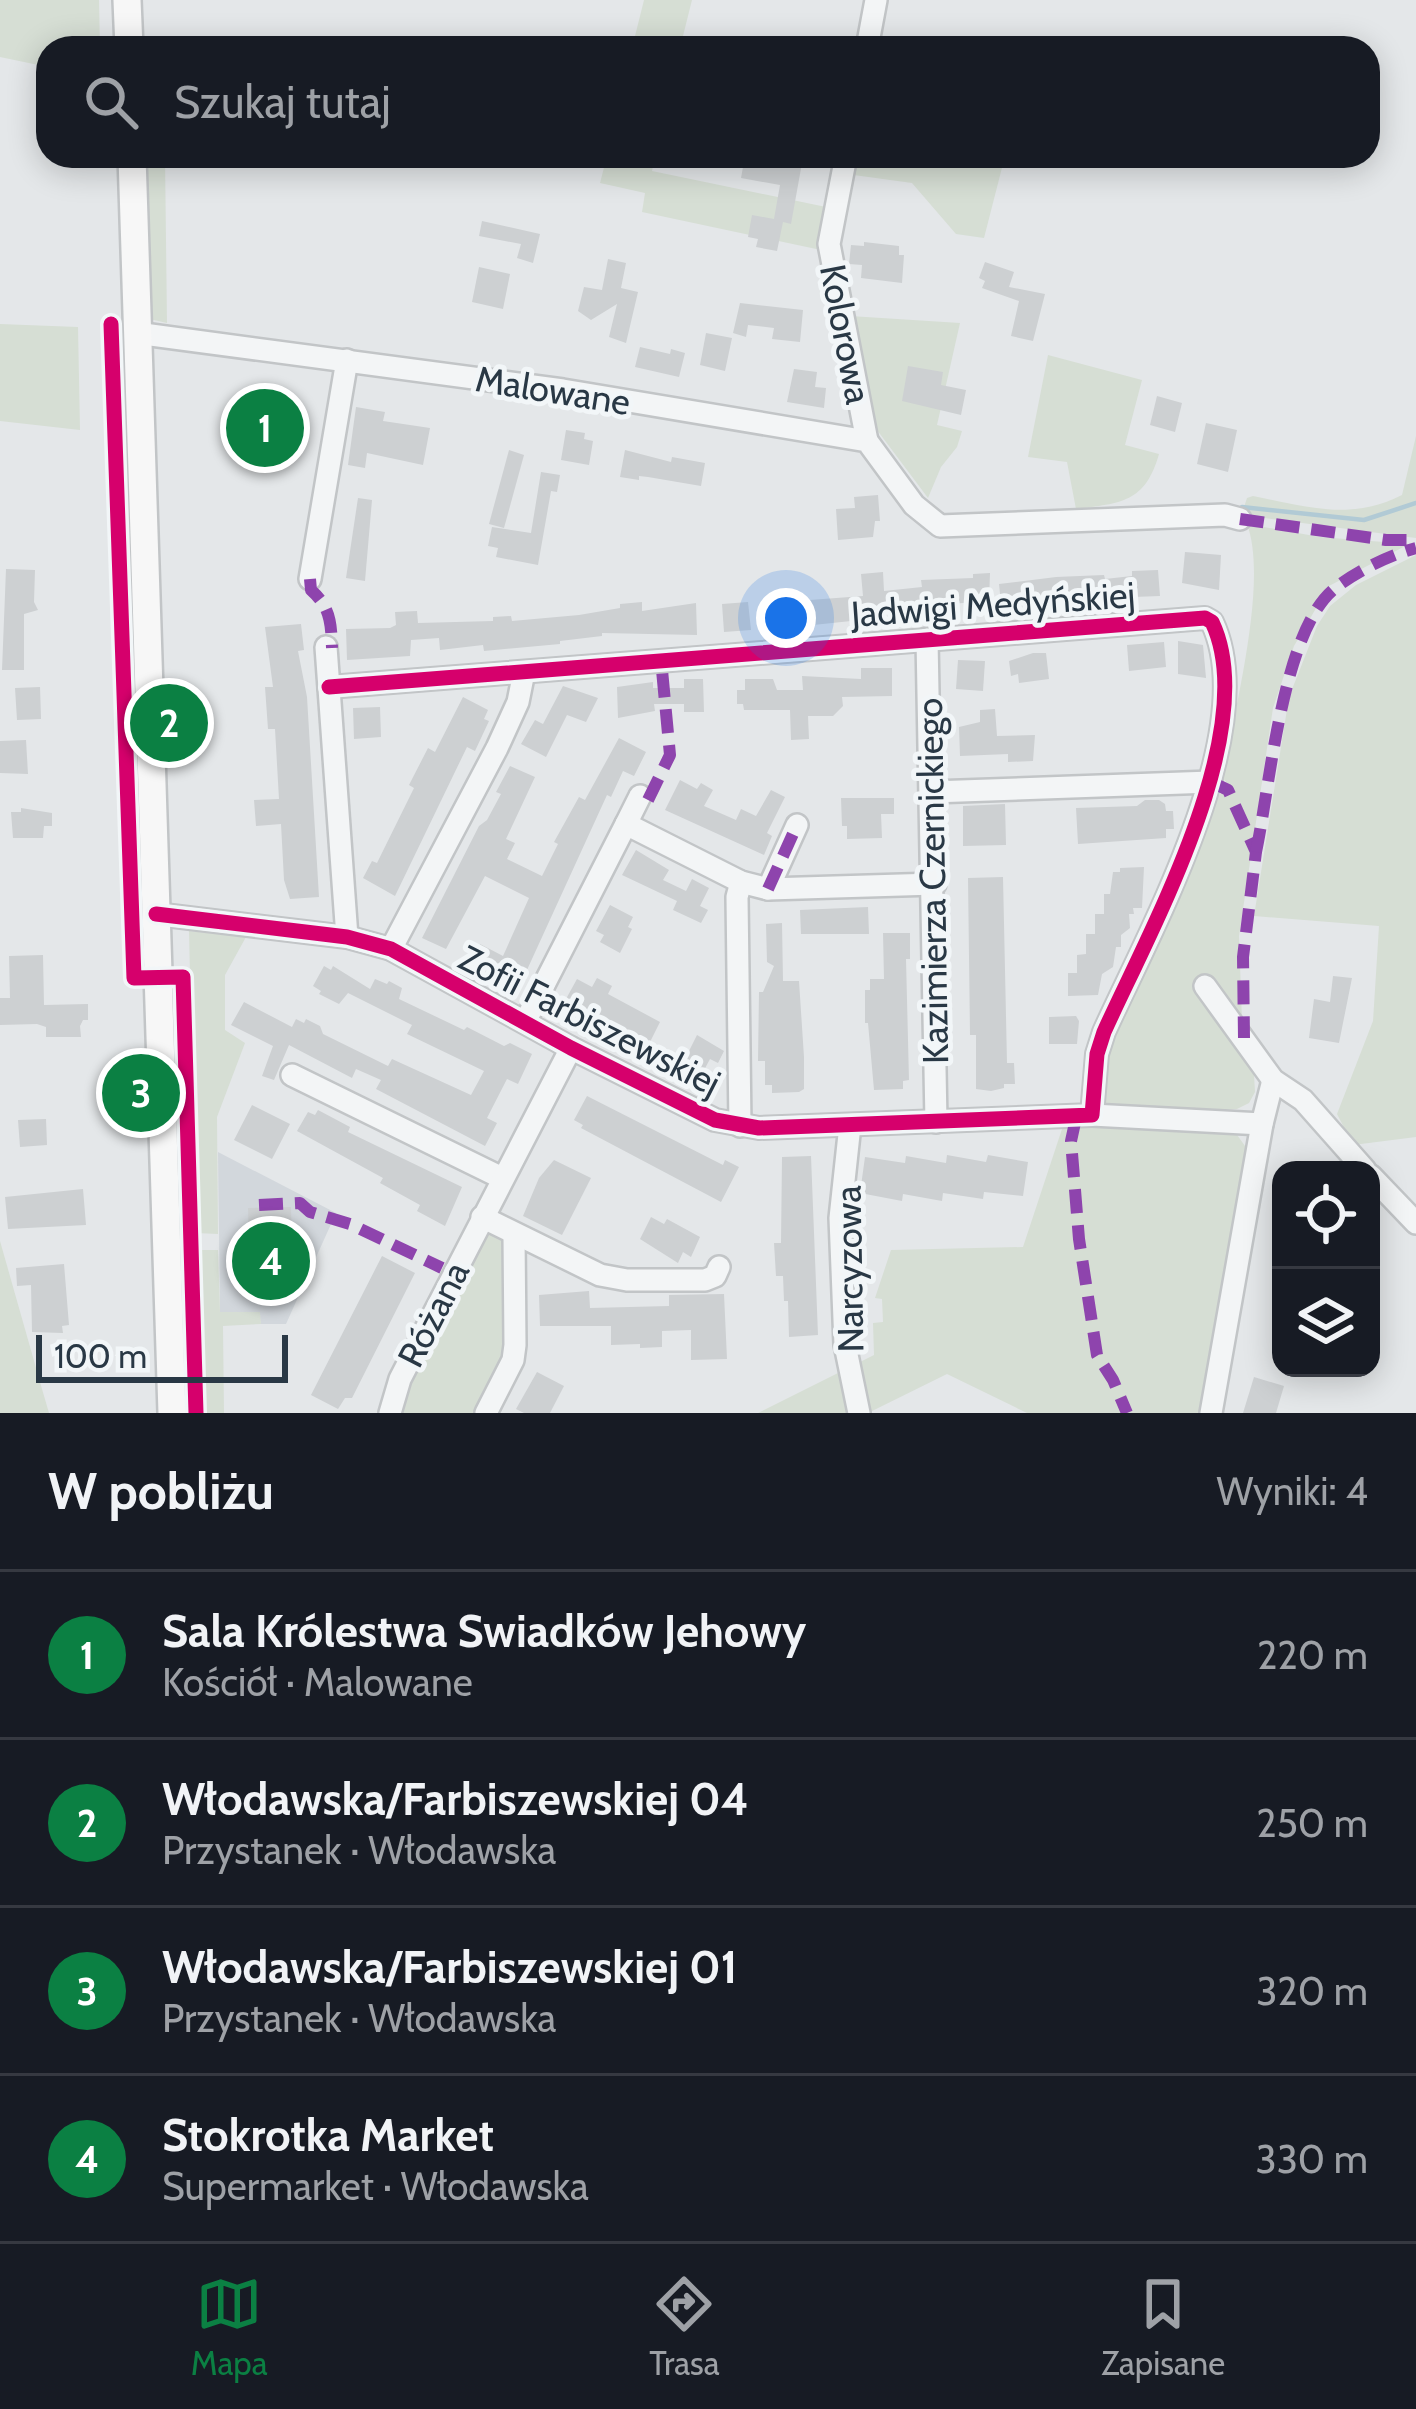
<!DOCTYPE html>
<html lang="pl">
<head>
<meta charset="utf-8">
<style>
  :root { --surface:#171b24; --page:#20242c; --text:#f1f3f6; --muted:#9ea1a6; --line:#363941; --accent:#0b8043 }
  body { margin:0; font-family:Cabin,sans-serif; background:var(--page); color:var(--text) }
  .controls { position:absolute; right:36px; bottom:36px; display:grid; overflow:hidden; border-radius:24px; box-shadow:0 6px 30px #0003 }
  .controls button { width:108px; height:108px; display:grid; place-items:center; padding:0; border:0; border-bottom:3px solid var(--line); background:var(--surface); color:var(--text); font:60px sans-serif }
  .scale { position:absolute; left:36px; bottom:30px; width:252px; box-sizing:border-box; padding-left:12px; border:6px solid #293845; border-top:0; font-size:33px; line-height:42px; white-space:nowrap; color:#293845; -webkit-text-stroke:9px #f2f6f8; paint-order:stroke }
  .you { position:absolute; left:786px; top:618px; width:42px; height:42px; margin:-30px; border:9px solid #fff; border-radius:50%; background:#1a73e8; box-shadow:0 0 0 18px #1a73e833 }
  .badge { display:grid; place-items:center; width:78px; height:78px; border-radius:50%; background:var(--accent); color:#fff; font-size:39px; font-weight:700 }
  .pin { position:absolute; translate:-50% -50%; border:6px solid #fff; box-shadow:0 3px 12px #0006 }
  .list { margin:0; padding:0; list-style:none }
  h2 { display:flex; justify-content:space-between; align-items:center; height:156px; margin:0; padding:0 48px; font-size:51px }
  h2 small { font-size:39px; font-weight:400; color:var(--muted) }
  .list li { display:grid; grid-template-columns:78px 1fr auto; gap:36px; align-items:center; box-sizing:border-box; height:168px; padding:0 48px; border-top:3px solid var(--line) }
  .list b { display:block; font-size:45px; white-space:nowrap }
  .list p { margin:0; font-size:39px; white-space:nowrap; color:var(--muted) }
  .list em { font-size:39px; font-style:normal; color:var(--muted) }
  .icon { flex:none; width:66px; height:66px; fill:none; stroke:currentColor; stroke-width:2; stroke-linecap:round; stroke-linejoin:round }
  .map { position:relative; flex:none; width:1416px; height:1413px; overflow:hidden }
  .search { position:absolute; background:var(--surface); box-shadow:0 6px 30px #0003; left:36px; right:36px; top:36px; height:132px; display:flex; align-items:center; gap:30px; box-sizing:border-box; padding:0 42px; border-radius:36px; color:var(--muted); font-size:45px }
  .sheet { height:828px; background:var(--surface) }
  nav { display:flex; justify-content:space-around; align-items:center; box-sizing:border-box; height:168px; border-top:3px solid var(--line); background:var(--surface); font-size:33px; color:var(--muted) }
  nav a { display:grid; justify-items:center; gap:6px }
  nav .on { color:var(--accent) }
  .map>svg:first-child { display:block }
  .built { fill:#d2d7dc }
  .green { fill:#d6ded4 }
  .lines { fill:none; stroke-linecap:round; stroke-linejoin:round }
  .stream { stroke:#b1cad5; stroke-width:4.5 }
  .building { fill:#cdd0d2 }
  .minor-casing { stroke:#c2c5c7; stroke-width:26 }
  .secondary-casing { stroke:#c2c5c7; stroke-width:32 }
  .minor { stroke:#f3f5f6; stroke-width:21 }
  .secondary { stroke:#f7f7f7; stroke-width:27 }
  .quiet { stroke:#8e44ad; stroke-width:12; stroke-dasharray:24 12; stroke-linecap:butt }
  .cycleway-casing { stroke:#f2f6f8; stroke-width:22 }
  .cycleway { stroke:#d6006c; stroke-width:15 }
  .labels { text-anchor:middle; stroke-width:10; stroke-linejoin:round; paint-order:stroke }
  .street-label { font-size:36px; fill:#293845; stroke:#f2f6f8 }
</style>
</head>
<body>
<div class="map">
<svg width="1416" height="1413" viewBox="0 0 1416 1413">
  <rect width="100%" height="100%" fill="#e4e7e9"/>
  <path class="built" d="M218,1152L336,1213L286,1324H261L259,1312L220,1313Z"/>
  <g class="green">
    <path d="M0,0H99L100,48H48V67L0,57Z"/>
    <path d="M644,0H692L680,48H632Z"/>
    <path d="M141,156H165L167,323L145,318Z"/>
    <path d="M607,156H655L652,171L831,208L821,250L642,212L645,193L600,183Z"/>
    <path d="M842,156H1005L984,238L956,234L912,183L839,173Z"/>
    <path d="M850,316L960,323L937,425L962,431L957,447L941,467L928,498L874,426Z"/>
    <path d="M0,324L78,327L80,430L0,421Z"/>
    <path d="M1048,355L1142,380L1125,445L1159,454C1145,503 1121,503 1076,509L1067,462L1028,457Z"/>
    <path d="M1416,436V538L1250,516L1243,510L1247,498L1253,496C1307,507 1351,521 1402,495Z"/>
    <path d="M1247,524L1320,537L1409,544L1329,586L1294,646L1273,708L1239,936L1243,1050L1254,1075L1255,1092L1249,1103L1237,1109L1223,1110L1107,1106L1103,1096L1106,1048L1216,797L1230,787L1223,778C1233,713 1269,583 1247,524Z"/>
    <path d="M1416,555V1137L1353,1145L1337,1114L1373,1021L1379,926L1254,916L1289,697L1317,626L1330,606L1356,585Z"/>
    <path d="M189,931L246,937L225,975V1030L245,1043L217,1117L218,1234L196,1233Z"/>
    <path d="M1117,1124L1235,1132L1245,1146L1248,1171L1199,1413H1027L947,1374L868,1413H758L874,1355L873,1323L883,1322L882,1299L875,1298L891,1250L1023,1247L1062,1129Z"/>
    <path d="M489,1230L506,1238L509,1344L481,1413H401L408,1384Z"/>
    <path d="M0,1241L42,1389L49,1413H0Z"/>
    <path d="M198,1250H218L220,1312H260L261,1324L223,1326L224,1413H200Z"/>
  </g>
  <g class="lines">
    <path class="stream" d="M1242,507L1364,520L1416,503"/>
  </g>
  <g class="building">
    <path d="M745,156L802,163L791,224L783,222L777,251L756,247L758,239L748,237L752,215L774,219L780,185L741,178Z"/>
    <path d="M482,221L540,234L533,263L517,258L521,244L479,236Z"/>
    <path d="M864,242L899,246V255H904L902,283L861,278L862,265L849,264L851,245L864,246Z"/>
    <path d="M608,259L626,263L621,288L638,292L626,343L609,337L617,304L591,320L578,311L584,287L602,290Z"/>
    <path d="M985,262L1014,272L1009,287L1045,294L1033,341L1011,336L1019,301L982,288L985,281L979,278Z"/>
    <path d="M479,267L510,274L503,309L472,302Z"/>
    <path d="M740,303L803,310L800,342L772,339L774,328L748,325L746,337L733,333Z"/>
    <path d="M706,333L732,338L725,371L700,365Z"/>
    <path d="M640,347L670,354L671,349L685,353L679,377L635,367Z"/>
    <path d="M908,366L943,372L941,385L966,390L961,415L902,401Z"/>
    <path d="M794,369L817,372L815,387L826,388L824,408L787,402Z"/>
    <path d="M253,391L286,396L277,465L243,460Z"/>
    <path d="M1157,396L1182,403L1175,432L1150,425Z"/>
    <path d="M356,407L385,412L383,421L430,428L423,465L367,453L365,468L348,465Z"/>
    <path d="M1206,423L1237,430L1228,472L1197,464Z"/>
    <path d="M566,430L585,433L584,439L593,441L589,465L561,460Z"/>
    <path d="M509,450L524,455L504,528L489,524Z"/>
    <path d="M625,450L671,462L672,457L705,463L701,486L648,477L639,476V480L620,477Z"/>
    <path d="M541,472L560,475L557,492L551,491L538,565L496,557L498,548L488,546L492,527L531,533Z"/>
    <path d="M878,495L880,521H875L873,537L838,540L836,509L855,508L854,497Z"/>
    <path d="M358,498L372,500L365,581L346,578Z"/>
    <path d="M1185,552L1221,555L1219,590L1182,583Z"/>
    <path d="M6,569L35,570L34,602L38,610L24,614V670H2Z"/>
    <path d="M1158,570L1160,596L1106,598L1002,612L999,584L1056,577L1104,575L1105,579L1132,576V571Z"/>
    <path d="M883,572L884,591L922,587L921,580L973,578V574L990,573L989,601L950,604L948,609H938V616L878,619L877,612L850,614L851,621L785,628V623L776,624L774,607L783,606V602L863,596L861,574Z"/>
    <path d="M642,602V611L696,603L697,635L602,633V636L560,641V644L484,651L483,645L440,650L439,638L411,640L410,656L347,660L346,629L390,628L396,625L395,612L417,611L418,623L493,621V617L511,616L512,621L579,615L620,608V604Z"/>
    <path d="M748,602L751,630L724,632L722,604Z"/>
    <path d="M301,624L304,650L298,651L307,697L319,897L290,899L284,880L281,824L256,826L254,800L279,799L275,729H268L265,687H273L265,627Z"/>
    <path d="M1178,641L1203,645L1206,678L1178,674Z"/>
    <path d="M1164,642L1166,667L1129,671L1127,645Z"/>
    <path d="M1033,653H1046L1049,679L1019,683L1018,674L1011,676L1009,661Z"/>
    <path d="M958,660L985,661L983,691L956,689Z"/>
    <path d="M861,668H892V696L842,697L843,706L833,716H808L809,739L791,740L790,710H744L743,704H737V690H745V679H773L777,690H803L802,676L861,679Z"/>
    <path d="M684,679H703L704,712H684V704H654L655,711L618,718L617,687L653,682V688H684Z"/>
    <path d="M563,686L598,698L586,722L567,715L546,757L521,744L535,720L543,724Z"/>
    <path d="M40,687L41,719L17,720L15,688Z"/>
    <path d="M463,697L488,710L484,719L489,721L475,751L467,747L395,896L363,878L372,861L377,863L414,788L409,785L428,748L435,752Z"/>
    <path d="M380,707L381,737L354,739L353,708Z"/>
    <path d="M995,709L997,736L1035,735L1033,761L1008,762V754L960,756L959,727L980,722V710Z"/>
    <path d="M619,738L646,752L634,776L623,771L611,797L607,795L521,983L472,959L480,944L503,956L529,898L485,876L446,949L422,938L479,826L487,820L501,794L496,792L510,766L535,777L506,839L515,843L507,859L542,876L558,844L554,842L579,797L585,800Z"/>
    <path d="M26,740L28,774L0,773V741Z"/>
    <path d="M680,780L697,789L701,783L713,790L704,806L736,820L741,809L756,816L771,790L785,797L767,833L772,836L764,855L665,810Z"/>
    <path d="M841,798H894V814H881L882,838L847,839V826H842Z"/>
    <path d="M1145,800H1159L1165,804L1166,811H1173L1174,829H1166V838L1078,844L1076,808L1137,806Z"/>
    <path d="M1005,804L1006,845L963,846V806Z"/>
    <path d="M21,808L52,813V826H44L43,838H13L11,812H21Z"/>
    <path d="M636,850L669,870L663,880L686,891L692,879L709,888L700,906L708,910L701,923L673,910L677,901L622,875Z"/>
    <path d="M1144,867L1142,908H1133L1134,914H1129L1130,928L1121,935V947H1116L1113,967L1102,974L1098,995L1068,996V973H1077V955L1086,954V934H1095V914H1104V894H1110L1113,872H1120V868Z"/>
    <path d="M1003,877L1007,1063H1014L1015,1084H1004V1088L991,1091L976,1089V1035H970L968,878Z"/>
    <path d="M610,905L633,917L628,927L632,929L620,953L600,942L604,935L596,931Z"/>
    <path d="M868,907L869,934H801L800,910Z"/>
    <path d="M782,923L783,981H799L804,1057V1089L799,1092L772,1093V1085H765V1061H758L759,992H763L774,966L767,962L766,924Z"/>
    <path d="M883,933H910V959H906L909,1080L903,1081V1089L874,1090L868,1023H865V990H870V979H884Z"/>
    <path d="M43,955L44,1005L88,1004V1020H83L80,1026L81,1037H46V1027L37,1024L0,1025V998H10L9,956Z"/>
    <path d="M324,966L331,970L333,966L370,989L375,979L387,984L389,981L402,988L399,999L464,1030L467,1027L504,1046L510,1043L532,1054L518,1084L507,1079L487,1118L497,1123L485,1146L376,1089L381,1080L356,1069L352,1078L289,1045L274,1080L262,1076L273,1046L231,1025L244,1002L292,1027L296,1019L304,1023L306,1019L320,1026L323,1034L388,1066L392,1059L471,1095L484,1071L407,1034L412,1025L348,993L339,1004L319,994L321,991L313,986Z"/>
    <path d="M1333,976L1352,978L1339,1043L1309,1038L1314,999L1330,1002Z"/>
    <path d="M597,978L612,986L608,994L660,1022L647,1048L561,1008L577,979L592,987Z"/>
    <path d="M1076,1016L1079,1021L1077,1044H1049V1017Z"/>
    <path d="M697,1035L724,1051L718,1063L710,1059L703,1072L684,1061Z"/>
    <path d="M587,1096L723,1165L725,1160L739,1167L721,1202L581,1128L583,1125L574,1120Z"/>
    <path d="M252,1105L290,1124L272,1159L234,1140Z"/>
    <path d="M318,1110L350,1127L348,1132L462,1187L445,1226L417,1211L420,1205L380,1183L383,1178L297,1131L308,1112L315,1115Z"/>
    <path d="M46,1119L47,1145L20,1147L18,1120Z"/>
    <path d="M947,1155L986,1162L988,1155L1028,1162L1023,1196L984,1192L983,1199L943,1193L942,1201L903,1194L902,1201L860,1193L865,1157L905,1163L906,1156L946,1163Z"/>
    <path d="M811,1156L818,1335L789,1337L788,1301H784L783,1276H776L774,1243H781L782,1157Z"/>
    <path d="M554,1160L591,1178L562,1235L523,1216L539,1178Z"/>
    <path d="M83,1189L86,1225L8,1229L5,1197Z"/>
    <path d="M291,1207L293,1283L250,1284L248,1208Z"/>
    <path d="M651,1217L664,1224L667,1219L700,1237L691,1257L683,1252L678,1263L640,1239Z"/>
    <path d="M382,1256L415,1273L352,1398H345L338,1409L311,1395Z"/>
    <path d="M64,1264L69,1325L62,1326L63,1333L32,1332L31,1285L17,1286L16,1268Z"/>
    <path d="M589,1291L590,1308L669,1306V1295L724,1294L727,1359L691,1360V1330L662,1331V1347L640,1348V1344L611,1345V1326H540L539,1295Z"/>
    <path d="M537,1372L564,1386L550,1413H524L516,1409Z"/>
    <path d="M1254,1377L1284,1386L1276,1413H1243Z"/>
  </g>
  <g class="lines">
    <g class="minor-casing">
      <g id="minor">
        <path d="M867,48L876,0"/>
        <path d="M846,156L829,244L867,441"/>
        <path d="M136,333L563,390L867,441L914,505L940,526L1225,515L1240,519"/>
        <path d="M310,579L347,360"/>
        <path d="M927,639L936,1122"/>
        <path d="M326,647L347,937"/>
        <path d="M932,792L1211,782"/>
        <path d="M626,824L640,796"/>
        <path d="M768,889L797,825"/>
        <path d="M156,914L347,937L391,949L571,1048L715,1120L759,1128L1092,1115L1097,1054L1104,1032C1149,932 1263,729 1212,622L1205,618L329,687"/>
        <path d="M391,949L497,748L518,702L524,672"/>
        <path d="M1205,986L1273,1080L1303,1100L1365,1170"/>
        <path d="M525,1022L626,824L741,882L768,889L935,884"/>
        <path d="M292,1075L502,1178"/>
        <path d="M1092,1115L1262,1124"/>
        <path d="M850,1125L840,1218L845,1345L859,1413"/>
        <path d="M740,1126L737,897L741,882"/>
        <path d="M1371,1176L1416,1223"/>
        <path d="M482,1217L600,1275L627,1280H705L715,1276L719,1267"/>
        <path d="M390,1413L400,1379L571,1048"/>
        <path d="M486,1413L513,1360L515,1345L514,1235"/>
        <path d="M1211,1413L1262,1124L1273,1080"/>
      </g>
    </g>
    <g class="secondary-casing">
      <g id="secondary">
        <path d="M127,0L129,48"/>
        <path d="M132,156L172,1413"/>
      </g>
    </g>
    <use href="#minor" class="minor"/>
    <use href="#secondary" class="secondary"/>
    <g class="quiet">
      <path d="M1240,519L1386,540H1416"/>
      <path d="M310,579L311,590C331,608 331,623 332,648"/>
      <path d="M1211,782L1228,790L1256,852L1243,957L1244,1038"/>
      <path d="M648,800L670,755L662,670"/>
      <path d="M1256,852C1270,787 1282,632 1334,589C1355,572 1389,555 1416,548"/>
      <path d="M768,889L797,825"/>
      <path d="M1076,1118L1071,1141L1079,1239L1097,1355L1113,1380L1127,1413"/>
      <path d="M259,1205L300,1203L310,1212L350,1224L442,1268"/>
    </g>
    <g class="cycleway-casing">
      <g id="cycleway">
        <path d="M111,324L134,978L183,977L196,1413"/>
        <path d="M156,914L347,937L391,949L571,1048L715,1120L759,1128L1092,1115L1097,1054L1104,1032C1149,932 1263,729 1212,622L1205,618L329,687"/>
      </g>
    </g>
    <use href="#cycleway" class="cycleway"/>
  </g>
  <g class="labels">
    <g class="street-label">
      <text transform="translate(846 334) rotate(79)" y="13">Kolorowa</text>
      <text transform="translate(553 390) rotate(9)" y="13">Malowane</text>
      <text transform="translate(993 604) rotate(-4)" y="13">Jadwigi Medyńskiej</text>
      <text transform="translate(932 881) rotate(-91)" y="13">Kazimierza Czernickiego</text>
      <text transform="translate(590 1020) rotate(27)" y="13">Zofii Farbiszewskiej</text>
      <text transform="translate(849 1269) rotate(-91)" y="13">Narcyzowa</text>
      <text transform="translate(433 1314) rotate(-63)" y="13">Różana</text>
    </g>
  </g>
</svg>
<div class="controls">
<button><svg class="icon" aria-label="locate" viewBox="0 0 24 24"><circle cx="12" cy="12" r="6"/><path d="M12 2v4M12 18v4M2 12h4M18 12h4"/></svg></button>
<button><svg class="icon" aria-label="layers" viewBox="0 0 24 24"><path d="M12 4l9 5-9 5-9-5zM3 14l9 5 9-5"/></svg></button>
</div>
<div class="scale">100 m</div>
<div class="you"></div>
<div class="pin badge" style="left:265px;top:428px">1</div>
<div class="pin badge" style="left:169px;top:723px">2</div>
<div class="pin badge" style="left:141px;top:1093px">3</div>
<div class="pin badge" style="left:271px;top:1261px">4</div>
<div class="search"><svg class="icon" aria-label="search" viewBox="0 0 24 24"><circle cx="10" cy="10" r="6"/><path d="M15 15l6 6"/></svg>Szukaj tutaj</div>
</div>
<section class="sheet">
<h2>W pobliżu<small>Wyniki: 4</small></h2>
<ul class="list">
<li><span class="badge">1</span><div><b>Sala Królestwa Swiadków Jehowy</b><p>Kościół · Malowane</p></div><em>220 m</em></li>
<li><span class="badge">2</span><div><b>Włodawska/Farbiszewskiej 04</b><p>Przystanek · Włodawska</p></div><em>250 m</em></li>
<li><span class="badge">3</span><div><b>Włodawska/Farbiszewskiej 01</b><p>Przystanek · Włodawska</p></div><em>320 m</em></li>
<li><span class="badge">4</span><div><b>Stokrotka Market</b><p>Supermarket · Włodawska</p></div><em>330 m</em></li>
</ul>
</section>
<nav>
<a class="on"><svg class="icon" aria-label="map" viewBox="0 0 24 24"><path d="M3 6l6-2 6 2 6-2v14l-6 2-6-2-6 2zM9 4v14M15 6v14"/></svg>Mapa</a>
<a><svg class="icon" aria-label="directions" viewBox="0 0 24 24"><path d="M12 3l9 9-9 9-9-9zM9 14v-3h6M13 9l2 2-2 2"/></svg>Trasa</a>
<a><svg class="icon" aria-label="saved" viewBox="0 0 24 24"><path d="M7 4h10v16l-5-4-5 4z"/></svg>Zapisane</a>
</nav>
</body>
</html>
